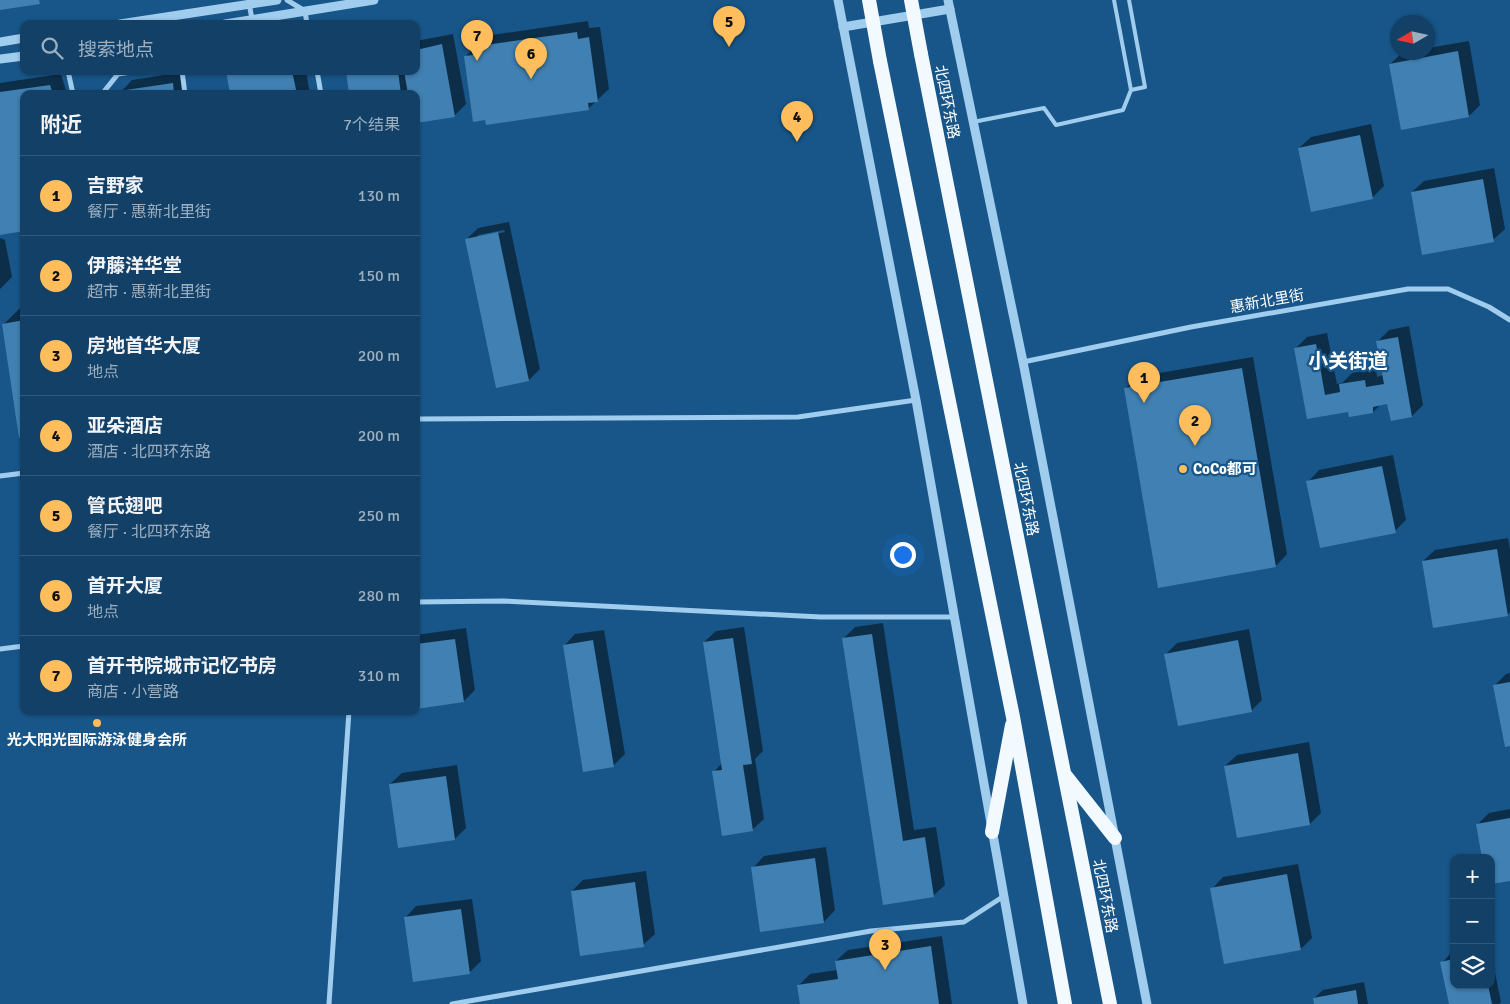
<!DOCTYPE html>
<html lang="zh">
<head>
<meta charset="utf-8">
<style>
  :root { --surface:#124067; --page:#1f4b70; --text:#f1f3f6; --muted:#9cafc0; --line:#31597b; --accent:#ffbd5c }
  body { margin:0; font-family:Signika,"Noto Sans SC",sans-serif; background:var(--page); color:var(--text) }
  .controls { position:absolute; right:15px; bottom:15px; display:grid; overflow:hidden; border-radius:10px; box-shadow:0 1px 4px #0004 }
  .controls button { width:45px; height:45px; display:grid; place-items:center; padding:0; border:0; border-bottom:1px solid var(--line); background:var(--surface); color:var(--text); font:25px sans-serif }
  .compass { position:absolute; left:1390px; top:15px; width:45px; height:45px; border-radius:50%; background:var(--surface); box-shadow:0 1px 4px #0004; rotate:261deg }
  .you { position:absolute; left:902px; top:554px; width:18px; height:18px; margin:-12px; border:4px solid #fff; border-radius:50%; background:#1a73e8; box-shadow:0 0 0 8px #1a73e833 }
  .badge { display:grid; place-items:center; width:32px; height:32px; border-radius:50%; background:var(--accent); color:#111; font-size:16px; font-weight:700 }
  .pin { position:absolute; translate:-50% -41px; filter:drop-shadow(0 1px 2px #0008) }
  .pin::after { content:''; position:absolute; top:26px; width:18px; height:15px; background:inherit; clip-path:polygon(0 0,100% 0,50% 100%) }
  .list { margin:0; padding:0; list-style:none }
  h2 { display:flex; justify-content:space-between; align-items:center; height:65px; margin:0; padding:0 20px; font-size:21px }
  h2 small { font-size:16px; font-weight:400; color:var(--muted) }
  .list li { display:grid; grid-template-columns:32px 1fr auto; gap:15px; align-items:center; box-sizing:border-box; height:80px; padding:0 20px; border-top:1px solid var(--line) }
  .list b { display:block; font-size:19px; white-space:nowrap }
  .list p { margin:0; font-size:16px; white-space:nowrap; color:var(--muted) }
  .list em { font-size:16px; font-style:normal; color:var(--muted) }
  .icon { flex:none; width:28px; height:28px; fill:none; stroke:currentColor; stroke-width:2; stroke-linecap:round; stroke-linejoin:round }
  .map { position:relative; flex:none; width:1510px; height:1004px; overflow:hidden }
  .search { position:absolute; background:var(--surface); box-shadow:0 1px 4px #0004; left:20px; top:20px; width:400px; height:55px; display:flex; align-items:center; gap:12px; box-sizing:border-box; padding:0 18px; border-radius:10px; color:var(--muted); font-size:19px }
  .panel { position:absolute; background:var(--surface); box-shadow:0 1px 4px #0004; left:20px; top:90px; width:400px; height:625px; border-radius:10px }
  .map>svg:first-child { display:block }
  .shadow { fill:#0007; fill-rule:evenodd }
  .building { fill:#4080b2 }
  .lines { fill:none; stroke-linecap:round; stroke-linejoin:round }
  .service { stroke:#a0ccee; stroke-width:4 }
  .minor { stroke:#a0ccee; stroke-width:5 }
  .tertiary { stroke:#a0ccee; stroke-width:9 }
  .trunk { stroke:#f2f9ff; stroke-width:14 }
  .trunk-bridge { stroke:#f2f9ff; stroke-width:14 }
  .poi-dot { fill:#ffbd5c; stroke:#185689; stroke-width:2 }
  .labels { text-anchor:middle; stroke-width:4.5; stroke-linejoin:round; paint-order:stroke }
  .street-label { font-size:15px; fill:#fff; stroke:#185689 }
  .poi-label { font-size:15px; font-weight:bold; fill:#fff; stroke:#185689; text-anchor:start }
  .district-label { font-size:20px; font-weight:bold; fill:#fff; stroke:#185689 }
</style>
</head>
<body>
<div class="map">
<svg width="1510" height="1004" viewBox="0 0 1510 1004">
  <rect width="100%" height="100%" fill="#185689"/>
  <g class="shadow">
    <path d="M588,21L589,28L600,27L609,89L588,109L465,57L485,36Z"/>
    <path d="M453,34L466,104L455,115L416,94H350L347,71H416V41Z"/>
    <path d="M1469,41L1480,105L1469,116L1390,64L1402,53L1428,52V48Z"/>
    <path d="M227,71H306L310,94H231Z"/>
    <path d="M184,72L187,94H119L132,80Z"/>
    <path d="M61,74L67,94H24L0,234V83Z"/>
    <path d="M1371,124L1384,186L1372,198L1299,148L1311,137Z"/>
    <path d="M1494,168L1505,229L1493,240L1412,192L1424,181Z"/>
    <path d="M509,222L540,369L529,380L466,240L478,228ZM504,230L505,232L478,238V235Z"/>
    <path d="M0,238L5,240L12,277L0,289Z"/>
    <path d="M21,307H24V436L4,324Z"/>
    <path d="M1409,326L1423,405L1412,416L1388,403L1380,405L1373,412L1349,411L1308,418L1296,348L1307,337L1327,333L1337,384L1342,383L1352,373L1376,369L1377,377L1383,375L1377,342L1389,330Z"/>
    <path d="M1253,357L1287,554L1276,566L1159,586L1125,389L1136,377Z"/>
    <path d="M1393,455L1406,520L1395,531L1308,482L1319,470Z"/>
    <path d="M1508,538L1510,549V612L1507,615L1423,561L1435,550Z"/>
    <path d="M883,623L914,830L936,827L945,885L933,896L884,903L844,638L855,627Z"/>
    <path d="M744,627L763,751L755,759L764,819L752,830L714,772L722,763L704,642L716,631Z"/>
    <path d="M466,628L475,690L464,701L416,708V635Z"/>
    <path d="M1249,629L1262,700L1251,711L1166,654L1177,643Z"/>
    <path d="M604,630L625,754L613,766L564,646L575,634Z"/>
    <path d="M1510,673V745L1494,686L1506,674Z"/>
    <path d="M1309,742L1321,813L1310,824L1225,766L1237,755Z"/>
    <path d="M457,765L466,828L455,839L390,784L402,773Z"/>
    <path d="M1510,809V880L1491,858L1477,825L1489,813Z"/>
    <path d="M826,847L835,910L824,922L753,868L764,856Z"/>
    <path d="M1298,864L1312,938L1301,949L1212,889L1223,877Z"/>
    <path d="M646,871L655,934L643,945L572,891L583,880Z"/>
    <path d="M472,899L481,961L469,973L405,918L416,906Z"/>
    <path d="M942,936L952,1004H802L799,985L810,974L837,970L836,961L848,950Z"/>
    <path d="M1454,953V985H1491V953L1501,1002L1499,1004H1450L1442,963L1450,954Z"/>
    <path d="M1364,982L1368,1004H1315L1314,998L1323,990Z"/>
  </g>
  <g class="building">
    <path d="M0,0H39L40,4L0,10Z"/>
    <path d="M577,32L578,39L589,37L598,102L588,103L589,110L486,125L485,120L473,122L464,56L473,55L472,47Z"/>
    <path d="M442,44L455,117L416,123V94H408L404,71H416V50Z"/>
    <path d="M1458,51L1469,117L1401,130L1389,64Z"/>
    <path d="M226,71H292L297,94H230Z"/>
    <path d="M346,71H398L401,94H349Z"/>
    <path d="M173,83L174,94H118L119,91Z"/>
    <path d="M50,85L53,94H24V231L0,235V92Z"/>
    <path d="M1360,135L1373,199L1311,212L1298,148Z"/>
    <path d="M1483,179L1494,242L1422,255L1411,192Z"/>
    <path d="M498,232L529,381L496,388L465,239Z"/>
    <path d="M24,320V437L19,438L2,324Z"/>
    <path d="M1398,337L1412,417L1391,421L1387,404L1373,407V413L1349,417L1348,412L1307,419L1294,348L1316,344L1325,395L1340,392L1339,384L1365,380L1366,387L1384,384L1376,341Z"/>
    <path d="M1242,368L1276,567L1158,588L1124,388Z"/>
    <path d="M1382,466L1396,533L1320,548L1306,481Z"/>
    <path d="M1497,549L1508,616L1433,628L1422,561Z"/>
    <path d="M872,634L903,841L925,837L934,897L883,905L842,638Z"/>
    <path d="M733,638L752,764L743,765L753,831L722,836L712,771L722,770L703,642Z"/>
    <path d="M455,639L464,702L416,709V644Z"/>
    <path d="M593,640L614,767L583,772L563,645Z"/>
    <path d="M1238,640L1252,712L1178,726L1164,654Z"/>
    <path d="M1510,682V746L1505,747L1493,685Z"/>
    <path d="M1298,753L1310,825L1237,838L1224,766Z"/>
    <path d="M446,776L455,840L398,848L389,784Z"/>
    <path d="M1510,818V881L1491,884V858H1482L1476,824Z"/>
    <path d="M815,858L824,923L760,932L751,867Z"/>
    <path d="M1287,874L1301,950L1224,964L1210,888Z"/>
    <path d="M635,882L644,947L580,956L571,891Z"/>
    <path d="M461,909L470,974L413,982L404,917Z"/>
    <path d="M931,946L939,1004H800L797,985L838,979L835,961Z"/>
    <path d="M1454,959V985H1488L1492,1004H1449L1440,962Z"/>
    <path d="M1356,990L1358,1004H1314L1313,998Z"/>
  </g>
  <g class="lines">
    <g class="service">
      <path d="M1114,0L1131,90"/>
      <path d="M973,122L1044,108L1056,125L1123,110L1131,90L1145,87L1129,0"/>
    </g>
    <g class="minor">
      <path d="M287,0L305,11L307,24"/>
      <path d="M249,3L252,19"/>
      <path d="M68,71L73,94"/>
      <path d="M182,71L185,94"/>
      <path d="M317,71L321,94"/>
      <path d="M102,94L118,74L138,71"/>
      <path d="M1023,362L1191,327L1408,289H1448L1489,307L1510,320"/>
      <path d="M416,419L798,417L916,400"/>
      <path d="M0,476L24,473"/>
      <path d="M416,602L503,601L821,617H954"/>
      <path d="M0,649L24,646"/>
      <path d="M329,1004L349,711"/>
      <path d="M452,1004L871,931L964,922L1004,896"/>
    </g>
    <g class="tertiary">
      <path d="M838,0L916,400L1023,1004"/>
      <path d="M948,0L1023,362L1147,1004"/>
      <path d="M120,24L277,0"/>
      <path d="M225,24L374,0"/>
      <path d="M843,27L950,9"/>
      <path d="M0,42L24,38"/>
      <path d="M0,59L24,56"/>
    </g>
    <g class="trunk">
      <path d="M921,54L1110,1004"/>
      <path d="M880,61L1013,717L1065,1004"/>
      <path d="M1066,776L1115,838"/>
      <path d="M992,832L1012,725"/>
    </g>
    <g class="trunk-bridge">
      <path d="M869,0L880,61"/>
      <path d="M911,0L921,54"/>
    </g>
  </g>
  <g class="poi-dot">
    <circle cx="1183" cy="469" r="5"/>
    <circle cx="97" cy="723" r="5"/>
  </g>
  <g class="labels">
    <g class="street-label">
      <text transform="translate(947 102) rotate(79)" y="5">北四环东路</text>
      <text transform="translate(1267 301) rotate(-10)" y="5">惠新北里街</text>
      <text transform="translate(1026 499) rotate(79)" y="5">北四环东路</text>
      <text transform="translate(1105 896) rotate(79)" y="5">北四环东路</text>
    </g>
    <g class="poi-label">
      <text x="1193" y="474">CoCo都可</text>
      <text x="97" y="745" text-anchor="middle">光大阳光国际游泳健身会所</text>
    </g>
    <g class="district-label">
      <text x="1348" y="368">小关街道</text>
    </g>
  </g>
</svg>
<div class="controls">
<button>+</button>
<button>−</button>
<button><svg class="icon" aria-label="layers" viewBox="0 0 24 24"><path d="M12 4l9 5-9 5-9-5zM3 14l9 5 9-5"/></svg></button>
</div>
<svg class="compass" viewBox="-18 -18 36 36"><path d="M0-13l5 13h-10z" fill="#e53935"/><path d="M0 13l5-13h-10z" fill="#9cafc0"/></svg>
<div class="you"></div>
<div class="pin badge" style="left:1144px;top:403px">1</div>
<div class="pin badge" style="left:1195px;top:446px">2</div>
<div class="pin badge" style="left:885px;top:970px">3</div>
<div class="pin badge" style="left:797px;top:142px">4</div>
<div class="pin badge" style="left:729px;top:47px">5</div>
<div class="pin badge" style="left:531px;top:79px">6</div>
<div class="pin badge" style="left:477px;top:61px">7</div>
<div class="search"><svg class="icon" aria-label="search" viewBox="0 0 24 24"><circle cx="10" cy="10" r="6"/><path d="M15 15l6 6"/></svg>搜索地点</div>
<section class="panel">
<h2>附近<small>7个结果</small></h2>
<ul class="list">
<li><span class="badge">1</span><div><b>吉野家</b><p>餐厅 · 惠新北里街</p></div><em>130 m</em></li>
<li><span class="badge">2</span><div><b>伊藤洋华堂</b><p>超市 · 惠新北里街</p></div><em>150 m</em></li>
<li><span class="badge">3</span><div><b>房地首华大厦</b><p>地点</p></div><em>200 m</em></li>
<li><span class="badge">4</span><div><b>亚朵酒店</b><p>酒店 · 北四环东路</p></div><em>200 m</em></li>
<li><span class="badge">5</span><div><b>管氏翅吧</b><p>餐厅 · 北四环东路</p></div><em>250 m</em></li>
<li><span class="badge">6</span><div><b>首开大厦</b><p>地点</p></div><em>280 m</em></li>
<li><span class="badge">7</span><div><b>首开书院城市记忆书房</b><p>商店 · 小营路</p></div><em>310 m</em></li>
</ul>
</section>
</div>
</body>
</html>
